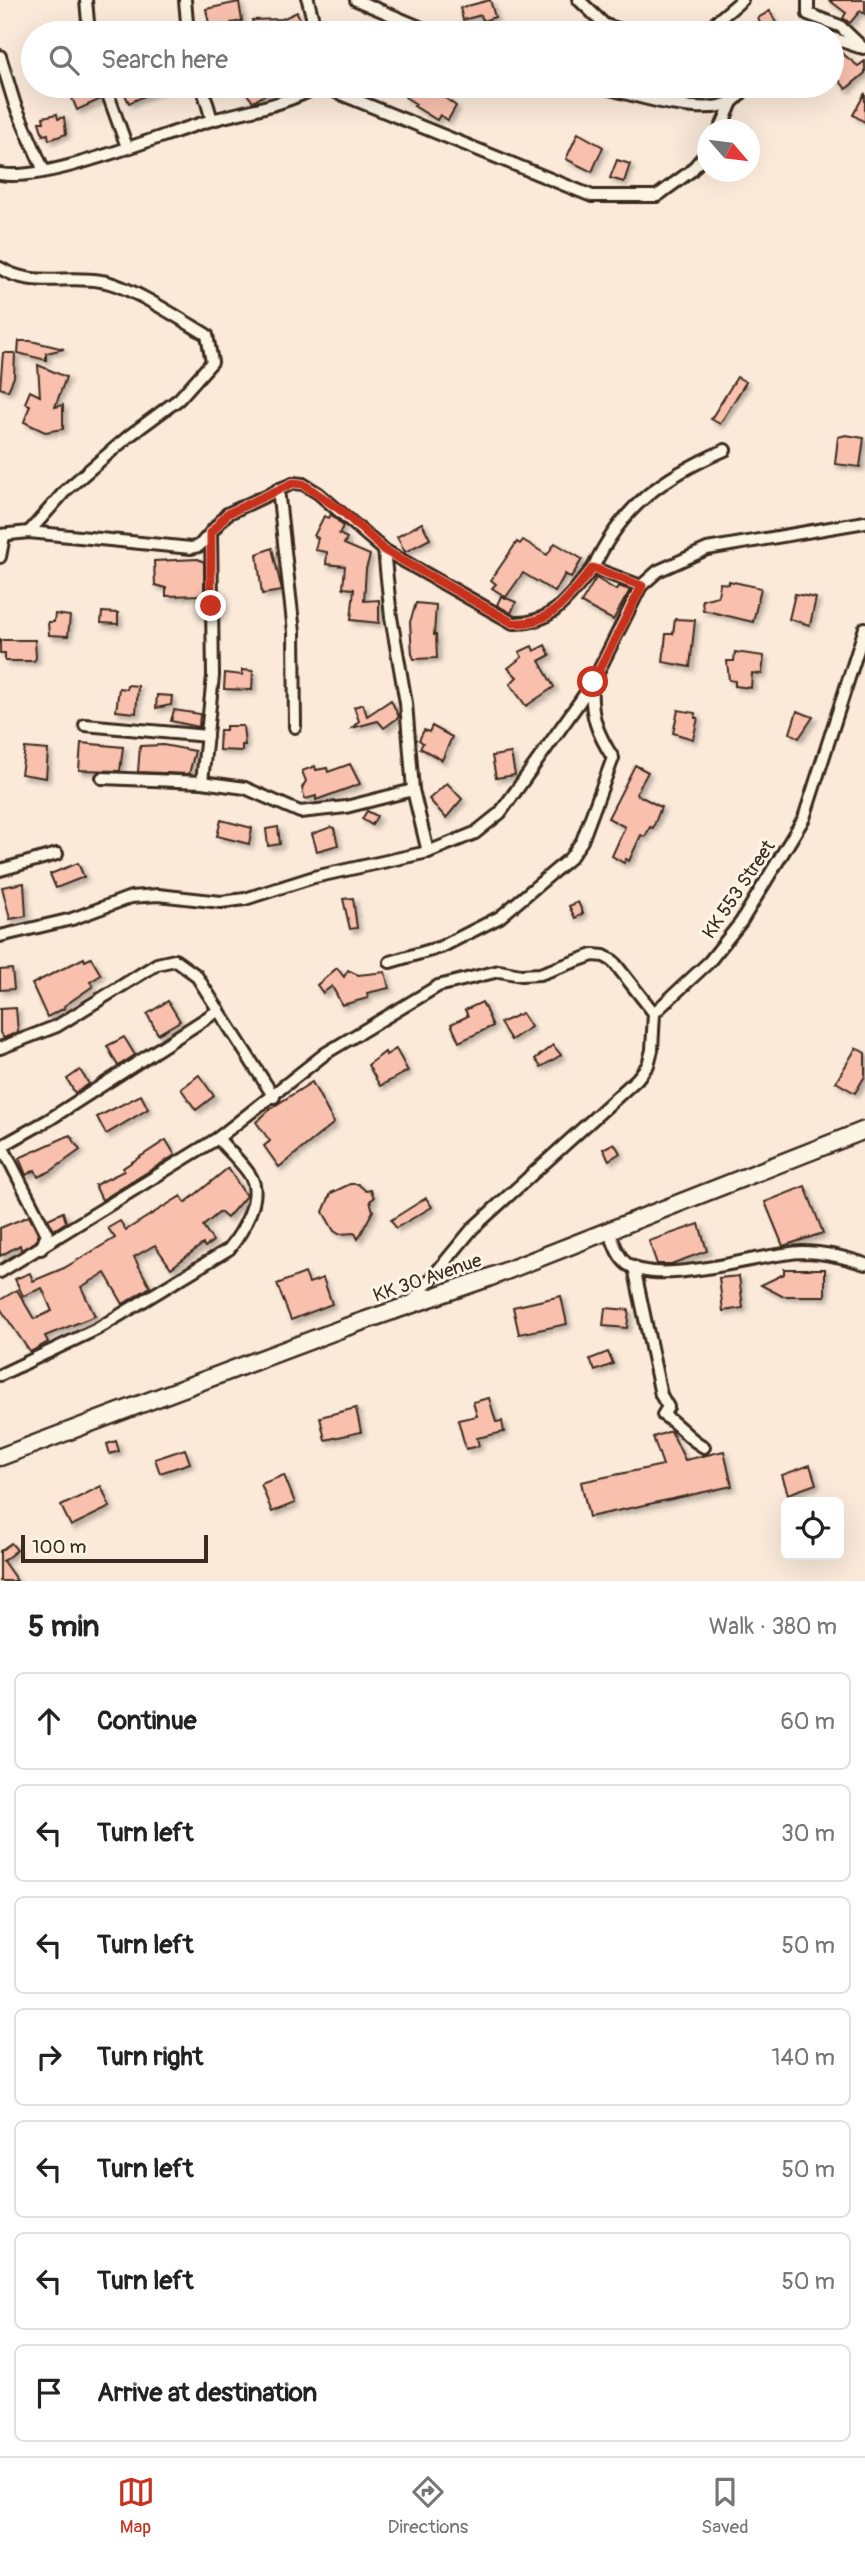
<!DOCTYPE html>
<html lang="en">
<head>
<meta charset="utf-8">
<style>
  :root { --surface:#fff; --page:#f6f6f6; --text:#222; --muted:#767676; --line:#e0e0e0; --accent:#c8321e }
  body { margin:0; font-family:Pangolin,sans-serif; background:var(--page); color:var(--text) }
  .controls { position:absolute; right:21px; bottom:21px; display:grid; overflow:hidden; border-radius:10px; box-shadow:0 7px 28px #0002 }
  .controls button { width:63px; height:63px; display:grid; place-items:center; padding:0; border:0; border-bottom:2px solid var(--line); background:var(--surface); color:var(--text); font:35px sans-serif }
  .compass { position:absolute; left:697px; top:119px; width:63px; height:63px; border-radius:50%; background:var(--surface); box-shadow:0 7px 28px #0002; rotate:118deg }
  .scale { position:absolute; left:21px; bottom:18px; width:187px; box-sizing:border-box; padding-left:7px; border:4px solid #3b2a1e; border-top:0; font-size:19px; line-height:24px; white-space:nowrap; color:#3b2a1e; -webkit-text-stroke:5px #fcf5e5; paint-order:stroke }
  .stop { position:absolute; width:21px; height:21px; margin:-16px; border:5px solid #c8321e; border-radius:50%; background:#fff }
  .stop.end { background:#c8321e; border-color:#fff; box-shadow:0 2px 7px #0008 }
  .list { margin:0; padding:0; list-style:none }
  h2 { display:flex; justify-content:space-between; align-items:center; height:91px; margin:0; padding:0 28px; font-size:30px }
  h2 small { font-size:23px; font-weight:400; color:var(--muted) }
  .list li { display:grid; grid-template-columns:46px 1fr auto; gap:21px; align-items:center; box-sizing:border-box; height:98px; margin:0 14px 14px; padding:0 14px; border:2px solid var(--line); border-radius:10px }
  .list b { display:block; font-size:26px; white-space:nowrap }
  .list em { font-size:23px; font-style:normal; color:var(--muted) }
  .icon { flex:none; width:38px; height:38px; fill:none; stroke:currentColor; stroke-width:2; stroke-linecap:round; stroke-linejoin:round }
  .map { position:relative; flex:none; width:865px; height:1581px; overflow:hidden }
  .search { position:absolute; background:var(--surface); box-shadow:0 7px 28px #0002; left:21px; right:21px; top:21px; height:77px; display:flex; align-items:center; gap:18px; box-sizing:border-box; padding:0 24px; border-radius:38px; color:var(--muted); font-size:26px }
  .sheet { height:875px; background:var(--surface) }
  nav { display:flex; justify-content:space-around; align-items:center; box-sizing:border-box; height:98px; border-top:2px solid var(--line); background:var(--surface); font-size:19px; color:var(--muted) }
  nav a { display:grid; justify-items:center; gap:4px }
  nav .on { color:var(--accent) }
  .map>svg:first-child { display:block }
  .building { fill:#f9c0ae; stroke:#3b2a1e; stroke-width:2; filter:url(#shadow) }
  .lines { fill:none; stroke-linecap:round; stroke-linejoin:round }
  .street-casing { stroke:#3b2a1e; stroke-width:16 }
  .secondary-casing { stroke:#3b2a1e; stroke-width:21 }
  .street { stroke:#fcf5e5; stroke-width:10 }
  .secondary { stroke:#fcf5e5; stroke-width:16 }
  .route { stroke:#c8321e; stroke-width:9 }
  .labels { text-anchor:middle; stroke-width:6; stroke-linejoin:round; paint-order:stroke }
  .street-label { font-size:19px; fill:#3b2a1e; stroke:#fcf5e5 }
</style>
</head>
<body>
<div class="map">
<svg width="865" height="1581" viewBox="0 0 865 1581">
  <defs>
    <filter id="shadow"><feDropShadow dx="3.5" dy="3.5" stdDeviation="2" flood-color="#0004"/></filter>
  </defs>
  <rect width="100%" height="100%" fill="#fbeada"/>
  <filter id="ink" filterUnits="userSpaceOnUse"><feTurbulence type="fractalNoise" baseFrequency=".0143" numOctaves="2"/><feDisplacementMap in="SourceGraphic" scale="14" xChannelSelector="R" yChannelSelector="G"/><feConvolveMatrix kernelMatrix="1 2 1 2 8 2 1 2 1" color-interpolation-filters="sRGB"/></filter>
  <g filter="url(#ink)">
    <g class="building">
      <path d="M490,0L495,17L483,21L481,15L463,20L460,8Z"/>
      <path d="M829,0H865V14L860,11L850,23L843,18L846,13Z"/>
      <path d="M239,2L242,21L231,23L232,28L211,33L206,9Z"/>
      <path d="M770,11L781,33H739L760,23L758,18Z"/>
      <path d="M297,12L301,22L287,29L289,33H255L252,20L282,19Z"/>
      <path d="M838,50L858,66L865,61V73L846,89L832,71V55L835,57Z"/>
      <path d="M74,86H96L101,99L77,110L68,88Z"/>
      <path d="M121,86H167L129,103Z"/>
      <path d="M241,86H279L253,102Z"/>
      <path d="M412,86H429L456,106L448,120L440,115L437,120L414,106L416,104L405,97Z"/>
      <path d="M865,93V122L853,115Z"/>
      <path d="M57,114L58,119L64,117L66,134L49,140L48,134L43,135L39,122H44L43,117Z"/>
      <path d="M578,133L603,147L592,172L566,159Z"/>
      <path d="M617,160L630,164L624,182L610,178Z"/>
      <path d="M19,341H31L64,349L46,353V360L18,353Z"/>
      <path d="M3,353H15L14,377L8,391L0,388Z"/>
      <path d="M38,365L66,377L55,407L63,405V429L45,432L24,422L30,405L25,403L30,391L40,396Z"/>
      <path d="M737,377L746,382L720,424L711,419Z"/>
      <path d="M846,435L864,438L860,467L835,464L838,437Z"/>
      <path d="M331,514L343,526L339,534L347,538L344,544L370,555L366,569L364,601L379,600V623L351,620L354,589L343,588L345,566L326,564L327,552L315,550L318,538L314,536L324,516L329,518Z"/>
      <path d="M422,523L430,539L405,552L397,537Z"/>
      <path d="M523,540L547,555L555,543L582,559L571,578L565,574L555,592L523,573L506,597L492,588L496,584L491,580L517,542L520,544Z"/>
      <path d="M272,548L282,591L262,594L257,554Z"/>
      <path d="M198,559L204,562V595L166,596V588L155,585L154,561Z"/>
      <path d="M596,578L616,590L618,586L630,590L613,620L581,603Z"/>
      <path d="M729,581L761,588L753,622L703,610L702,600L718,596L720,583L729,584Z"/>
      <path d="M795,594L816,598L810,625L789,619Z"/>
      <path d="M501,596L516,602L511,613L497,605Z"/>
      <path d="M416,603L436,605L434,635H436L437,658L414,659L412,654L410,622Z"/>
      <path d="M102,612L118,613V624L101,623Z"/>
      <path d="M55,614L70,616L68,636L49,635L48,622H54Z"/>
      <path d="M675,619L695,620L690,667L663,662L666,634H673Z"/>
      <path d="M0,640H35L36,658L34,661H5V653H0Z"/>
      <path d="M545,645L550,655L539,661L554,687L526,706L510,684L517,677L508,668L522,657L519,652L532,646L534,651Z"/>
      <path d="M735,652L764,656L762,674L752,673L751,688L735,686V681L729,680L727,661H734Z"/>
      <path d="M242,670L253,671L252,690L224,689L225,673L242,675Z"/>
      <path d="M127,685L138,686L136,713L116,711L119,688L127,689Z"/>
      <path d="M157,695L172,696L171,705L156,708Z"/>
      <path d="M391,700L399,717L384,728L378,721L352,728L359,721L354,707L363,704L367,716Z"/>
      <path d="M174,710L200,714L199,727L171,721Z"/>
      <path d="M678,710L695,713V718H698L693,739L673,733Z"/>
      <path d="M797,711L813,717L799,738L790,733Z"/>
      <path d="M226,726H243L245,745H242V751L219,750L220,730H226Z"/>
      <path d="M432,726L452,737L442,760L420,748L423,743L419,740L424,730L429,732Z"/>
      <path d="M81,743L123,747L120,771L79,770Z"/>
      <path d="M163,745L195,751L189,774L138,772L140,746Z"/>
      <path d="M25,748L48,750L46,778L21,774Z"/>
      <path d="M511,753L515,775L496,778L492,756Z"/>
      <path d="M350,764L360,784L316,800V796L305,799L302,788L306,781L302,771L315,766L316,770L327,768L328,772Z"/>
      <path d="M635,765L648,772L636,794L661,807L653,828L650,827L645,837L641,835L629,861L626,859L624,863L612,856L625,827L608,818Z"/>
      <path d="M447,783L462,799L446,818L429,799Z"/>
      <path d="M367,811L377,816L372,825L362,819Z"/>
      <path d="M221,820L252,828L249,844L217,836Z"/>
      <path d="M278,827L280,844L268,846L266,829Z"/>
      <path d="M331,827L334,828L338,845L317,851L312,834Z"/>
      <path d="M78,863L84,877L56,888L50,874Z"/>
      <path d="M24,883L26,916L10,919L2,887Z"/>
      <path d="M353,898L357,928L350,929L343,899Z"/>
      <path d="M578,902L583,913L575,918L569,906Z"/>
      <path d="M84,958L85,961L91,958L101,975L90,982L93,986L64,1006L65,1008L47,1017L32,984Z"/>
      <path d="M337,968L344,977L348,970L358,975L385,972L389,988L367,993L368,998L342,1005L332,986L323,993L317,985Z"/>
      <path d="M12,969L14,989L0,990V970Z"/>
      <path d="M168,1001L180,1021L158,1034L147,1014Z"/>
      <path d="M482,1002L493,1026L459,1042L451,1024L468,1016L465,1010Z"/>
      <path d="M16,1008L18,1032L4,1038L0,1033V1009Z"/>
      <path d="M522,1013L531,1027L511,1040L500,1023Z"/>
      <path d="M124,1037L135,1055L118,1066L107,1046Z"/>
      <path d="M553,1045L561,1055L541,1067L535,1059Z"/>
      <path d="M856,1048L865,1053V1076L855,1093L836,1082Z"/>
      <path d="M396,1049L408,1071L380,1086L368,1065L385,1052L386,1055Z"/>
      <path d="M80,1070L89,1084L75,1093L67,1079Z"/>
      <path d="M199,1075L214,1096L196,1110L181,1089Z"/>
      <path d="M312,1082L334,1123L279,1167L264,1146L270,1141L256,1122L273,1107Z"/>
      <path d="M141,1095L148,1109L106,1134L97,1117Z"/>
      <path d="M70,1135L80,1150L51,1171L38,1177L35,1170L26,1175L19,1158Z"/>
      <path d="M166,1140L175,1155L102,1200L95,1185L124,1171L123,1168Z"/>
      <path d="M614,1143L620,1153L609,1160L603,1149Z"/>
      <path d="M228,1168L246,1196L227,1218L220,1212L203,1226L213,1241L205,1247L203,1244L171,1268L155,1245L134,1257L150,1287L123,1304L105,1273L81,1287L95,1316L45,1336L48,1342L30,1352L0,1308V1300L17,1290L34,1319L52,1311L42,1288L23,1296L15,1279L30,1273L33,1281L64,1268L115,1238L108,1228L120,1221L126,1230L181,1196L185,1203Z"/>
      <path d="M350,1184H358L366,1191L371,1190L374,1198L370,1201L373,1211L358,1239L355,1233L339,1234L334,1231L323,1212L331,1193Z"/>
      <path d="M805,1186L823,1233L783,1246L765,1202Z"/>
      <path d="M426,1198L432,1207L396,1228L391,1220Z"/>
      <path d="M63,1212L66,1222L54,1230L48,1219Z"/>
      <path d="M29,1216L38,1234L36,1241L21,1250L20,1245L0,1256V1228Z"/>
      <path d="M699,1224L707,1251L671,1264H657L649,1241Z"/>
      <path d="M784,1269H825V1296H782L761,1285L784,1274Z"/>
      <path d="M305,1273L309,1283L323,1278L332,1304L291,1320L277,1284Z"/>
      <path d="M739,1276L743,1308L723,1311L719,1278Z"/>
      <path d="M561,1296L567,1324L519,1334L513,1307Z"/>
      <path d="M605,1308L629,1310L627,1328L603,1326Z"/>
      <path d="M608,1352L613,1364L595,1371L590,1359Z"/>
      <path d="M489,1398L496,1422L502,1421L504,1432L477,1438L479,1446L466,1449L458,1420L477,1416L473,1402Z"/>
      <path d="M356,1408L361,1432L325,1440L320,1417Z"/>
      <path d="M671,1431L685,1460L724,1451L732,1486L589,1517L581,1482L663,1465L653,1437Z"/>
      <path d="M116,1441L119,1451L110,1454L107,1444Z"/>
      <path d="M185,1449L190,1463L160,1473L155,1459Z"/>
      <path d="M810,1465L816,1484L788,1494L782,1475Z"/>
      <path d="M284,1475L295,1503L272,1512L261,1484Z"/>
      <path d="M101,1486L110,1507L71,1526L61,1506Z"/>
      <path d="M11,1543L17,1550L3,1561L17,1581H0V1551Z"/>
    </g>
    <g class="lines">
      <g class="street-casing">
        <g id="street">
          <path d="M86,0L89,33"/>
          <path d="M185,0L188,33"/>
          <path d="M308,0L316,33"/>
          <path d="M356,0L434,33"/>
          <path d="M579,0L605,25L632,33"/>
          <path d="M808,0V14L840,26L863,48"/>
          <path d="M703,33L742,0"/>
          <path d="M832,38L859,47"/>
          <path d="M0,56L15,105L44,171"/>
          <path d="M105,86L127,147"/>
          <path d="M202,86L212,120"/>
          <path d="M599,86C630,94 705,119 733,101C738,98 743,90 748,86"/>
          <path d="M336,92L592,196H657L691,171L708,151"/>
          <path d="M720,130L732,102"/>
          <path d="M0,174C46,183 162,134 212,120C249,110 285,105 319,86"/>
          <path d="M0,268C31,288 66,275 101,281C129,285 182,320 207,335L212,362L179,399L129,436L66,490L29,532"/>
          <path d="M278,489L294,632L295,727"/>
          <path d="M0,535L29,532L191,548L199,546L227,514L293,483L303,484L318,493L384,550L513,623C553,625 569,596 593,568L641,586"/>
          <path d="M384,550L391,617L406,703L413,790L428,852"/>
          <path d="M0,557L4,536"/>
          <path d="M593,568C622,506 663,477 725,450"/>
          <path d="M85,725L207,736"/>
          <path d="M102,778L202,782L245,788L300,812L346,807L413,790"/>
          <path d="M202,782L213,676L211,533"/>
          <path d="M0,870L57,854"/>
          <path d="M0,936L72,919L131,897L158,895L221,902L245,899L314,877L428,852L475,833L500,813L578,704L593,682L641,586L658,571L707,549L865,522"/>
          <path d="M390,962L441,947L500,917L570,858L582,841L613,758C597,733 590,715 592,685"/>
          <path d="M0,1048L57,1026L157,964L175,960L196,975L274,1097"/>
          <path d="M2,1146L47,1234L41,1249"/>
          <path d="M0,1147L50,1119L219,1010"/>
          <path d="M609,1231C614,1242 617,1256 627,1264C659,1288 761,1253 802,1252C824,1252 844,1257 865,1264"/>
          <path d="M634,1267L661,1395L668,1407L663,1415C679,1424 688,1439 704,1447"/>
          <path d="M0,1272L218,1138L326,1053L438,986L499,971L521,975L540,974L593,955L604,956L613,961L654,1013"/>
          <path d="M411,1303L473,1228L637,1079L648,1065L652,1050L654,1013L709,962L741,922L804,818L865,628"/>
          <path d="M0,1375L97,1329L229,1249C242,1233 263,1198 251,1177C243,1163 228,1151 218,1138"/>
        </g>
      </g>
      <g class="secondary-casing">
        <path id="secondary" d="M0,1457L346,1327L488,1278L865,1130"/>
      </g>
      <use href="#street" class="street"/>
      <use href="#secondary" class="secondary"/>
    </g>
  </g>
  <g class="lines" filter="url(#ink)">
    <path class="route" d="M211,606V533L227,514L293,483L303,484L342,511L384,550L513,623C553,625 569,596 593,568L642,586L593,682"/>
  </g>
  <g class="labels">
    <g class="street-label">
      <text transform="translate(738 889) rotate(-56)" y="7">KK 553 Street</text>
      <text transform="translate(427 1277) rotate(-19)" y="7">KK 30 Avenue</text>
    </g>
  </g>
</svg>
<div class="controls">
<button><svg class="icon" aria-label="locate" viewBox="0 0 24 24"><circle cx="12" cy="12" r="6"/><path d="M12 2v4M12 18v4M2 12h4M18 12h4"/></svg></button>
</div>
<svg class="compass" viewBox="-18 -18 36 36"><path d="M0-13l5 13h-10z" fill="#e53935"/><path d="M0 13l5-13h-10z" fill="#767676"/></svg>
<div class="scale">100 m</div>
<div class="stop" style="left:593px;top:682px"></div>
<div class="stop end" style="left:211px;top:606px"></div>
<div class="search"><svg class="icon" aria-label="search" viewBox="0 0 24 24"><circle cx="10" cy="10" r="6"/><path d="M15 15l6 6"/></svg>Search here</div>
</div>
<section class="sheet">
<h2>5 min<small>Walk · 380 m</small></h2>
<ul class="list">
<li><svg class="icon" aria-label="ahead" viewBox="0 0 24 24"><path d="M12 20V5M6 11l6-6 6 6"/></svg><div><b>Continue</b></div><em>60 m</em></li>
<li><svg class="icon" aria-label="left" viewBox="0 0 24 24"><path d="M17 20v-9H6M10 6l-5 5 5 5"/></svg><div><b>Turn left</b></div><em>30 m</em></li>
<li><svg class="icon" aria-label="left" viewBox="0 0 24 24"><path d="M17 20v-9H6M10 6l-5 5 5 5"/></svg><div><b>Turn left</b></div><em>50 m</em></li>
<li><svg class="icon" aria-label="right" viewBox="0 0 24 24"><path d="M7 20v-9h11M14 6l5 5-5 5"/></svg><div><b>Turn right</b></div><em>140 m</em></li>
<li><svg class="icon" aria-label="left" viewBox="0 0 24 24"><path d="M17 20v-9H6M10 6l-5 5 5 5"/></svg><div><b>Turn left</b></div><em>50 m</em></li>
<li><svg class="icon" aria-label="left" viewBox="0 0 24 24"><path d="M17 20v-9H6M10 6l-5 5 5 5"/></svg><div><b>Turn left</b></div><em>50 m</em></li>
<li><svg class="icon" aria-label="arrive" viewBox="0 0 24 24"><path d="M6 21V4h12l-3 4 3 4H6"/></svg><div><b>Arrive at destination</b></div></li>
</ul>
</section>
<nav>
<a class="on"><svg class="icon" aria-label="map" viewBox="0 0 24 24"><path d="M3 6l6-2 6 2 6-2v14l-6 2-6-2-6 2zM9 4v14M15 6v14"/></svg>Map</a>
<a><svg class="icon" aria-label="directions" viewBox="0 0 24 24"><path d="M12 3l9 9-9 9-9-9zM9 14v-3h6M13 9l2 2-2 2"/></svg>Directions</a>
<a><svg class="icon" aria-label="saved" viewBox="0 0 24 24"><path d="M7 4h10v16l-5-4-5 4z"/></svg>Saved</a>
</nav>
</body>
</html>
